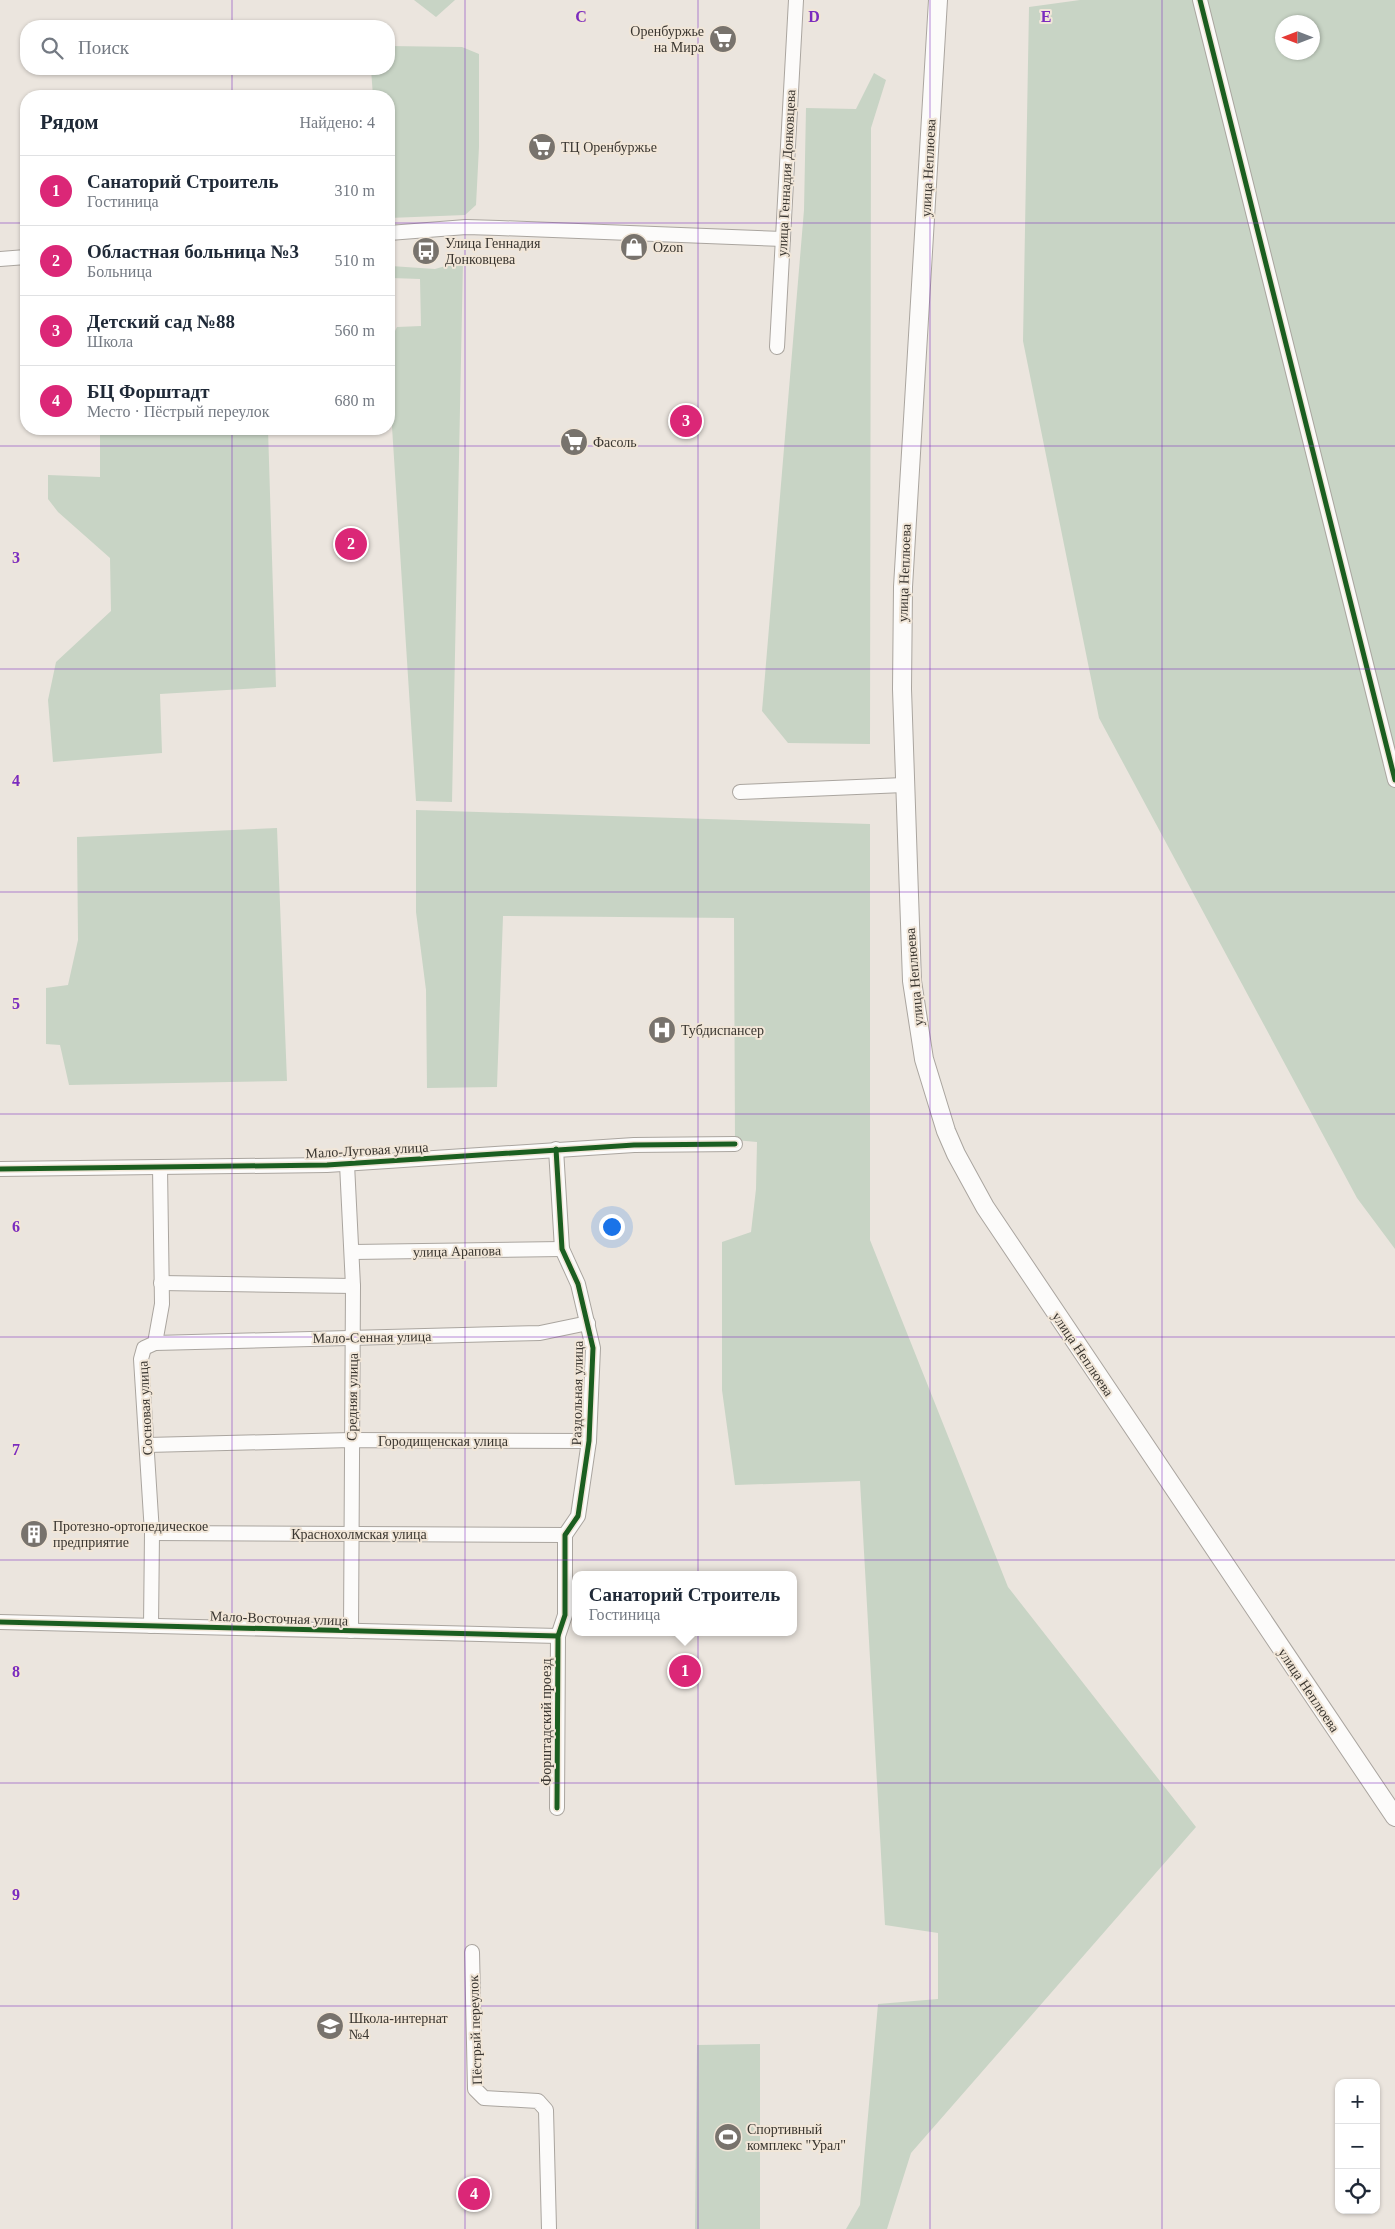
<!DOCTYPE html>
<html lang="ru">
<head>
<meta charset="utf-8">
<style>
  :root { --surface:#fff; --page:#f2f2f3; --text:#1f2937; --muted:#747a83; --line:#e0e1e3; --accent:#db2777 }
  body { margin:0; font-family:Georgia,serif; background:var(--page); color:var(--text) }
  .controls { position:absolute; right:15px; bottom:15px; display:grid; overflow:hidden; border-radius:10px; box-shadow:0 1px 4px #0004 }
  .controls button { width:45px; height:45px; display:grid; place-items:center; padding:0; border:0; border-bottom:1px solid var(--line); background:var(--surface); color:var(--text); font:25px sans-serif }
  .compass { position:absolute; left:1275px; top:15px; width:45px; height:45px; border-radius:50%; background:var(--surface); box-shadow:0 1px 4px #0004; rotate:270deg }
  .you { position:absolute; left:611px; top:1226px; width:18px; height:18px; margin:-12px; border:4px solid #fff; border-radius:50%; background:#1a73e8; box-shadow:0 0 0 8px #1a73e833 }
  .badge { display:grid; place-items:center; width:32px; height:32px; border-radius:50%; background:var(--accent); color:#fff; font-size:16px; font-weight:700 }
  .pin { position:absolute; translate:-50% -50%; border:2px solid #fff; box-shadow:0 1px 5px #0006 }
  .popup { position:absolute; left:572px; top:1571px; width:225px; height:65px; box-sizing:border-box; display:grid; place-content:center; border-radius:10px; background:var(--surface); filter:drop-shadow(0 1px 4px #0005); font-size:16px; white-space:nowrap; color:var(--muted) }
  .popup b { font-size:19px; color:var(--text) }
  .popup::after { content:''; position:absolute; left:50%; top:100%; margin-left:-10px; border:10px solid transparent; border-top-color:var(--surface) }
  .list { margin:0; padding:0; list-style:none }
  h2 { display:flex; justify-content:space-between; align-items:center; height:65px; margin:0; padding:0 20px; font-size:21px }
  h2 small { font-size:16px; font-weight:400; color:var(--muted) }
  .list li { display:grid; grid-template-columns:32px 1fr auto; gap:15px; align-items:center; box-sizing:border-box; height:70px; padding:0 20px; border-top:1px solid var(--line) }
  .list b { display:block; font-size:19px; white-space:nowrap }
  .list p { margin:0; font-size:16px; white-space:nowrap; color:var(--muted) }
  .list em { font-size:16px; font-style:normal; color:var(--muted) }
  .icon { flex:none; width:28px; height:28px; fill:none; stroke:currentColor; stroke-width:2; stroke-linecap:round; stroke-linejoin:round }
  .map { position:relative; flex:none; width:1395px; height:2229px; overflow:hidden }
  .search { position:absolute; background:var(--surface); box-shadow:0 1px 4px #0004; left:20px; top:20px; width:375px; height:55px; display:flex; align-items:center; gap:12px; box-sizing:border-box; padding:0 18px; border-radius:20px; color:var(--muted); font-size:19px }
  .panel { position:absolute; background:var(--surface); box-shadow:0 1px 4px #0004; left:20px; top:90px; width:375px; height:345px; border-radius:20px }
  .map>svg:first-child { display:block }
  .green { fill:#c8d4c5; fill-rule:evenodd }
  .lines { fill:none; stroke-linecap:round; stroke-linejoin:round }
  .minor-casing { stroke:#aaa59f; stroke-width:16 }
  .major-casing { stroke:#aaa59f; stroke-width:20 }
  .minor { stroke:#fcfbfa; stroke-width:14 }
  .major { stroke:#fcfbfa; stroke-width:18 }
  .cycleway-casing { stroke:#f1e6d8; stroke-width:8 }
  .cycleway { stroke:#1b5e20; stroke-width:5 }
  .grid { fill:none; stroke:#7b2cbf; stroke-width:1; stroke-opacity:0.55 }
  .labels { text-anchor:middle; stroke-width:4; stroke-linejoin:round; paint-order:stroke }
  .poi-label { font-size:14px; fill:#3a3630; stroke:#f1e6d8; text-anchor:start }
  .street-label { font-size:14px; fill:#3a3630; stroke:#f1e6d8 }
  .grid-label { font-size:16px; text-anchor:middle; font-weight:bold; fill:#7b2cbf; stroke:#f1e6d8; stroke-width:4; stroke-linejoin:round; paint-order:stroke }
</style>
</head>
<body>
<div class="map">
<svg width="1395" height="2229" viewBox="0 0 1395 2229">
  <rect width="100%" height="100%" fill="#ebe5de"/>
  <g class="green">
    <path d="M414,0H455L436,17Z"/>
    <path d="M1080,0H1395V1249L1357,1198L1099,718L1023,341L1029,7ZM1282,22H1312V52H1282Z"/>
    <path d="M389,46L462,47L479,54V147L476,205L465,215L389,218V96H373L371,69H389Z"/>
    <path d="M874,73L886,80L871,128L870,744L788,743L762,711L804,210L806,108L856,109Z"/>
    <path d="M463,261L452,802L416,801L389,380V343L397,327L421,326L420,279L391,278V266L435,269Z"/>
    <path d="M100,429H268L276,687L160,694L162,753L53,762L48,700L56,662L111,611L110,558L58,512L48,499V475L100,477Z"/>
    <path d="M416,810L870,824V1240L1008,1587L1196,1827L911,2153L887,2229H846L860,2205L878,2004L938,1999V1933L885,1925L860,1481L735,1485L722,1390V1242L751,1232L756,1189L757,1142L735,1140L734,918L503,916L497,1087L427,1088L426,990L416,912Z"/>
    <path d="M277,828L287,1081L69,1085L60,1045L46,1044V988L68,985L78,940L77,837Z"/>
    <path d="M760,2044V2229H695L697,2045Z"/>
  </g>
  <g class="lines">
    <g class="minor-casing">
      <g id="minor">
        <path d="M1200,0L1395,780"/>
        <path d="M389,233L466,227L499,228L783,239"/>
        <path d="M0,259L26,257"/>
        <path d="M777,347L796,0"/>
        <path d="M740,792L904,785"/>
        <path d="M556,1149L562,1249L578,1284L593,1348L589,1441L578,1516L565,1535V1615L558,1636L557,1808"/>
        <path d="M347,1164L353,1286L351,1631"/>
        <path d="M0,1169L327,1165L634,1145L735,1144"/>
        <path d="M353,1252L562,1249"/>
        <path d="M161,1283L353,1286"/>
        <path d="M155,1343L540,1333L588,1323"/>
        <path d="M147,1445L351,1440L589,1441"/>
        <path d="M152,1533L565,1535"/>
        <path d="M0,1622L558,1636"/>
        <path d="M151,1626L152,1533L141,1359L144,1348L155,1343L162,1304L160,1167"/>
        <path d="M472,1952L475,2089L484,2098L538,2101L546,2110L549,2229"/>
      </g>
    </g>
    <g class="major-casing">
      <path id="major" d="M938,0L903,587L902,689L909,895L912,981L924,1059L946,1131L956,1154L985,1207L1395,1817"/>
    </g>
    <use href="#minor" class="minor"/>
    <use href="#major" class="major"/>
    <g class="cycleway-casing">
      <g id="cycleway">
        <path d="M1200,0L1395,780"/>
        <path d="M556,1149L562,1249L578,1284L593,1348L589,1441L578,1516L565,1535V1615L558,1636L557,1808"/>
        <path d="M0,1169L327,1165L634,1145L735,1144"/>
        <path d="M0,1622L558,1636"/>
      </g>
    </g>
    <use href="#cycleway" class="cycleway"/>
  </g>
  <path class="grid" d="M232,0V26M465,0V2229M698,0V2229M930,0V2229M1162,0V2229M232,69V96M0,223H26M389,223H1395M232,429V2229M0,446H1395M0,669H1395M0,892H1395M0,1114H1395M0,1337H1395M0,1560H1395M0,1783H1395M0,2006H1395"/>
  <defs>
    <g id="supermarket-disc" transform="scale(1.4375)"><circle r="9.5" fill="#78736d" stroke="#f1e6d8"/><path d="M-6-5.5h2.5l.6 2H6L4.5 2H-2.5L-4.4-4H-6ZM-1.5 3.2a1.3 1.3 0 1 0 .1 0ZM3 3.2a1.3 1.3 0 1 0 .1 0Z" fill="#fff"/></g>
    <g id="shop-disc" transform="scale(1.4375)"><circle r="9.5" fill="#78736d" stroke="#f1e6d8"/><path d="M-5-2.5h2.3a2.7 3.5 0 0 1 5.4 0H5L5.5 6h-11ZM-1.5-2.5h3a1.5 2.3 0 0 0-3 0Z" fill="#fff"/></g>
    <g id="bus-disc" transform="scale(1.4375)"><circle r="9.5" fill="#78736d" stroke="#f1e6d8"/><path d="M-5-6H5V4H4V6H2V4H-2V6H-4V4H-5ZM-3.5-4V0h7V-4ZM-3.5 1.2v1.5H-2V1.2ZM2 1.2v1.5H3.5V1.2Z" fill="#fff"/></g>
    <g id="hospital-disc" transform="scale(1.4375)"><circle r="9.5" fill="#78736d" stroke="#f1e6d8"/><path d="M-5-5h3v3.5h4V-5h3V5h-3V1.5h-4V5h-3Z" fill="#fff"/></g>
    <g id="building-disc" transform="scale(1.4375)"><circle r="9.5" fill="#78736d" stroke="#f1e6d8"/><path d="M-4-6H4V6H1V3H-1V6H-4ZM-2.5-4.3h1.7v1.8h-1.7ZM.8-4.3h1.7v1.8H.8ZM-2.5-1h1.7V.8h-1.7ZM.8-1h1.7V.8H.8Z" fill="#fff"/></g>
    <g id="school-disc" transform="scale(1.4375)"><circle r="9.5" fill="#78736d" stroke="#f1e6d8"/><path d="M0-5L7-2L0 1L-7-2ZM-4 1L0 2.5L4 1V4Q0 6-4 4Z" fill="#fff"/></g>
    <g id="stadium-disc" transform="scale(1.4375)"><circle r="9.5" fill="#78736d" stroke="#f1e6d8"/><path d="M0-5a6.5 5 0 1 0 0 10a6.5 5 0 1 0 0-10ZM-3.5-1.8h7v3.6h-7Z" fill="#fff"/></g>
  </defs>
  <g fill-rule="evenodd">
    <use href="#supermarket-disc" x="723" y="39"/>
    <use href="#supermarket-disc" x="542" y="147"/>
    <use href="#shop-disc" x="634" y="247"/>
    <use href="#bus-disc" x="426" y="251"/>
    <use href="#supermarket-disc" x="574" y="442"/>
    <use href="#hospital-disc" x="662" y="1030"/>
    <use href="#building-disc" x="34" y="1534"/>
    <use href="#school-disc" x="330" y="2026"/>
    <use href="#stadium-disc" x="728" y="2137"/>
  </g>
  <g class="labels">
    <g class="poi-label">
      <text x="704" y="36" text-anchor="end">Оренбуржье<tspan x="704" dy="16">на Мира</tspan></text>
      <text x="561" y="152">ТЦ Оренбуржье</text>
      <text x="445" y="248">Улица Геннадия<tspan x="445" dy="16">Донковцева</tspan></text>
      <text x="653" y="252">Ozon</text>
      <text x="593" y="447">Фасоль</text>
      <text x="681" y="1035">Тубдиспансер</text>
      <text x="53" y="1531">Протезно-ортопедическое<tspan x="53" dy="16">предприятие</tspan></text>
      <text x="349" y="2023">Школа-интернат<tspan x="349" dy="16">№4</tspan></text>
      <text x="747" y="2134">Спортивный<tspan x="747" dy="16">комплекс "Урал"</tspan></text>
    </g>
    <g class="street-label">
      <text transform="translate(928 168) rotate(-87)" y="5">улица Неплюева</text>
      <text transform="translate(786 173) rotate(-87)" y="5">улица Геннадия Донковцева</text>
      <text transform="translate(904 573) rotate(-88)" y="5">улица Неплюева</text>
      <text transform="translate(914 977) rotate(-95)" y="5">улица Неплюева</text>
      <text transform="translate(367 1150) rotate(-3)" y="5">Мало-Луговая улица</text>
      <text transform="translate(457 1251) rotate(-1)" y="5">улица Арапова</text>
      <text transform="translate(372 1337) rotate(-1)" y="5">Мало-Сенная улица</text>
      <text transform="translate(1083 1354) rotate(56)" y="5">улица Неплюева</text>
      <text transform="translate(577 1393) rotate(-89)" y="5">Раздольная улица</text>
      <text transform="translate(352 1397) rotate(-89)" y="5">Средняя улица</text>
      <text transform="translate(145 1408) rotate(-93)" y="5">Сосновая улица</text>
      <text x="443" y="1446">Городищенская улица</text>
      <text x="359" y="1539">Краснохолмская улица</text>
      <text transform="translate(279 1618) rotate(2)" y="5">Мало-Восточная улица</text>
      <text transform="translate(1309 1690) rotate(56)" y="5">улица Неплюева</text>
      <text transform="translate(546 1722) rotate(-90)" y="5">Форштадский проезд</text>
      <text transform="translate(475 2030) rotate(-92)" y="5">Пёстрый переулок</text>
    </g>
  </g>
  <g class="grid-label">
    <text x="581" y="22">C</text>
    <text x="814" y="22">D</text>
    <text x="1046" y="22">E</text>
    <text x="16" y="563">3</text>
    <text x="16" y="786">4</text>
    <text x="16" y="1009">5</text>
    <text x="16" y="1232">6</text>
    <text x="16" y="1455">7</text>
    <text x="16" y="1677">8</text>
    <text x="16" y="1900">9</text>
  </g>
</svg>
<div class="controls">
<button>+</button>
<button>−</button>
<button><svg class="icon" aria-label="locate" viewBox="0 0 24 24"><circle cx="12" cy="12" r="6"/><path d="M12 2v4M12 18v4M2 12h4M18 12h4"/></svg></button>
</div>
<svg class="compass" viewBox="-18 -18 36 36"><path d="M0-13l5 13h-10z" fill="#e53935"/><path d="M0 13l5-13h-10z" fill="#747a83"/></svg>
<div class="you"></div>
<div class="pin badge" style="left:685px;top:1671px">1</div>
<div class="popup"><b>Санаторий Строитель</b>Гостиница</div>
<div class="pin badge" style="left:351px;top:544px">2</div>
<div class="pin badge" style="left:686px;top:421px">3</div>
<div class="pin badge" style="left:474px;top:2194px">4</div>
<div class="search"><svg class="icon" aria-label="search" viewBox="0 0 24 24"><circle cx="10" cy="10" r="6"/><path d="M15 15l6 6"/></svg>Поиск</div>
<section class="panel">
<h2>Рядом<small>Найдено: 4</small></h2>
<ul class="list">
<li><span class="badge">1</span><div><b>Санаторий Строитель</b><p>Гостиница</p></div><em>310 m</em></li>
<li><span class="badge">2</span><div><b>Областная больница №3</b><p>Больница</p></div><em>510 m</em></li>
<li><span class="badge">3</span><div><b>Детский сад №88</b><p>Школа</p></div><em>560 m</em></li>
<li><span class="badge">4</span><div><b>БЦ Форштадт</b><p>Место · Пёстрый переулок</p></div><em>680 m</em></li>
</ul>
</section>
</div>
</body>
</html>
